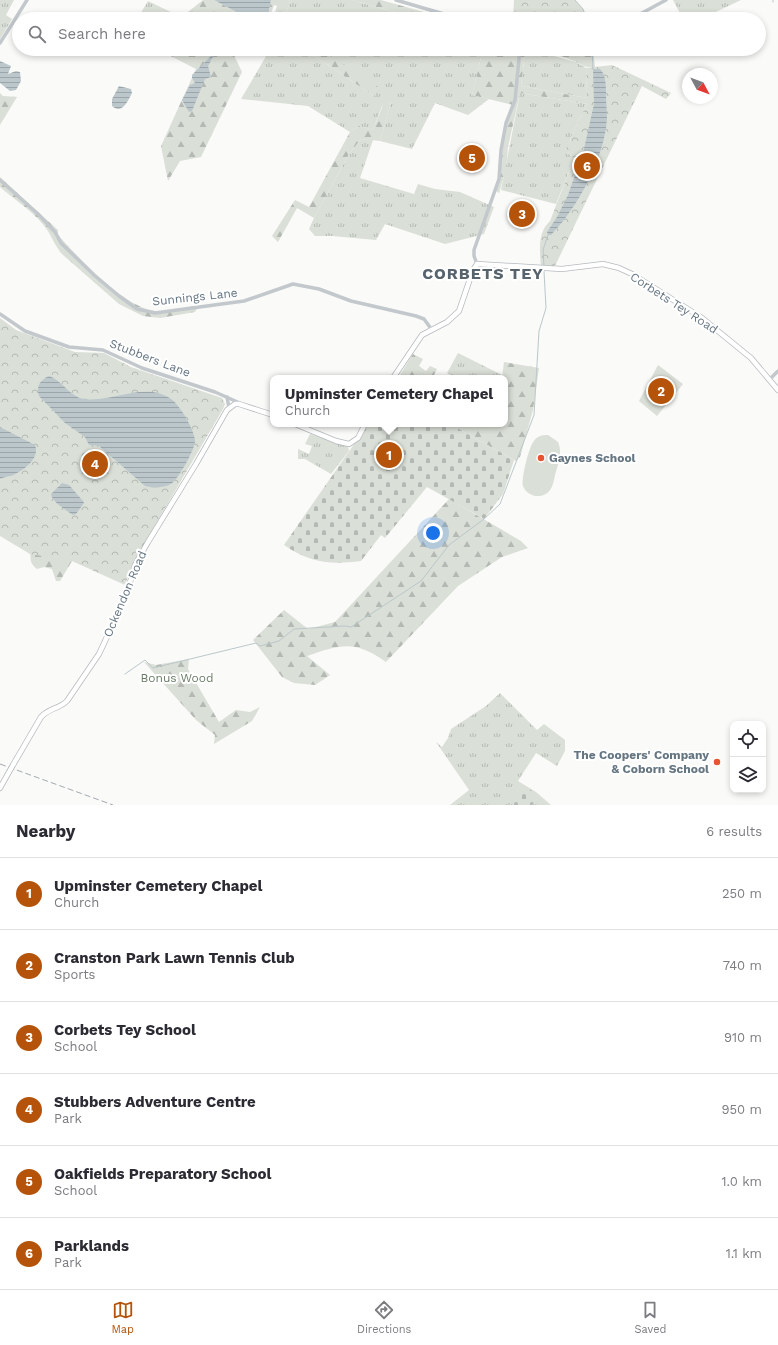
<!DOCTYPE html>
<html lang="en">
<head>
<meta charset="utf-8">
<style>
  :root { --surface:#fff; --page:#f7f7f7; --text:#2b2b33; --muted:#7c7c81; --line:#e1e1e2; --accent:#b45309 }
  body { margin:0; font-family:"Work Sans",sans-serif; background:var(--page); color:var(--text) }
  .controls { position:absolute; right:12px; bottom:12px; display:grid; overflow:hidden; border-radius:8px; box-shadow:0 2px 6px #0003 }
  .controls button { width:36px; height:36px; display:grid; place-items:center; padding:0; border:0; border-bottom:1px solid var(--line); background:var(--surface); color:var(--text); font:20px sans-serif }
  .compass { position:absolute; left:682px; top:68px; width:36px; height:36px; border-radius:50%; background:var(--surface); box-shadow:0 2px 6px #0003; rotate:131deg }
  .you { position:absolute; left:433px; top:533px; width:14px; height:14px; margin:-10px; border:3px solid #fff; border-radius:50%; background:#1a73e8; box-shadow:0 0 0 6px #1a73e833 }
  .badge { display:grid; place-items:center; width:26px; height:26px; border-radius:50%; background:var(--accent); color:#fff; font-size:13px; font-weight:700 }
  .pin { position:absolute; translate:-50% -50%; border:2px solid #fff; box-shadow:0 1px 4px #0006 }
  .popup { position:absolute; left:270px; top:375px; width:238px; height:52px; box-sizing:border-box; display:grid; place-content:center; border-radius:8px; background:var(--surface); filter:drop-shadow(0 1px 3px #0005); font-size:13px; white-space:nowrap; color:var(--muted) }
  .popup b { font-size:15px; color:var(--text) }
  .popup::after { content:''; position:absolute; left:50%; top:100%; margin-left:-8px; border:8px solid transparent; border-top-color:var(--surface) }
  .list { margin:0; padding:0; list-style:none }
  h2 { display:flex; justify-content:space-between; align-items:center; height:52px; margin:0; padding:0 16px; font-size:17px }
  h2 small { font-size:13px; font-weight:400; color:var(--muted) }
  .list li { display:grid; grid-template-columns:26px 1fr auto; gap:12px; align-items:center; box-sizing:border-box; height:72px; padding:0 16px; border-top:1px solid var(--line) }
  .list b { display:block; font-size:15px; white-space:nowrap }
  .list p { margin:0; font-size:13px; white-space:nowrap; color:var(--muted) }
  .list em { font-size:13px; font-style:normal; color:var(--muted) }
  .icon { flex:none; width:22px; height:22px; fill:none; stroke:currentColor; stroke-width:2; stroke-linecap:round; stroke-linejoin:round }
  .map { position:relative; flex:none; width:778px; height:805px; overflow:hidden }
  .search { position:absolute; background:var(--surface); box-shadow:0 2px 6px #0003; left:12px; right:12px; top:12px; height:44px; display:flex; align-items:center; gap:10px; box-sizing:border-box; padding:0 14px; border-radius:22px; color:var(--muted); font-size:15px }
  .sheet { height:484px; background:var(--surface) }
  nav { display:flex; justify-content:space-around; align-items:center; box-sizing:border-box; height:56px; border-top:1px solid var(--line); background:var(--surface); font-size:11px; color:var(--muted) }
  nav a { display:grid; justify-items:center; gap:2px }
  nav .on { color:var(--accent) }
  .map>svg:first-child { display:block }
  .grass { fill:url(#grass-tufts) }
  .forest { fill:url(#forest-firs) }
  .cemetery { fill:url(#cemetery-stones) }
  .park { fill:url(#park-crowns) }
  .garden { fill:#dadfd7 }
  .water { fill:url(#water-rules) }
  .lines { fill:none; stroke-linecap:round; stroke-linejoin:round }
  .stream { stroke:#bbc7cb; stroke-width:1 }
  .major-casing { stroke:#b5babe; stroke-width:6 }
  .minor { stroke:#c3c8cc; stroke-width:3.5 }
  .major { stroke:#fff; stroke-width:4.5 }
  .rail { stroke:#a2aab0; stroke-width:1; stroke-dasharray:6 3; stroke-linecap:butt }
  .major-bridge-casing { stroke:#b5babe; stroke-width:6; stroke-linecap:butt }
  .major-bridge { stroke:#fff; stroke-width:4.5 }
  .poi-dot { fill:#e4572e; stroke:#fff; stroke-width:1.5 }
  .labels { text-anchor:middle; stroke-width:4; stroke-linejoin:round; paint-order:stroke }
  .street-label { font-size:12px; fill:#657683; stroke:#fff }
  .poi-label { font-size:12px; font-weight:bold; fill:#657683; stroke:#fff; text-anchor:start }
  .park-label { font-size:12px; fill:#687a64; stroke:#fff }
  .district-label { font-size:16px; font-weight:bold; letter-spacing:1px; fill:#57646e; stroke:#fff }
</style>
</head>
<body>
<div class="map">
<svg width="778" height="805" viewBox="0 0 778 805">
  <defs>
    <pattern id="grass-tufts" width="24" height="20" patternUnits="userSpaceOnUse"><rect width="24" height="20" fill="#dadfd7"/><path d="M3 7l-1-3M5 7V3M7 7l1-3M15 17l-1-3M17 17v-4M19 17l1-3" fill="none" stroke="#b4b9b4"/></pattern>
    <pattern id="forest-firs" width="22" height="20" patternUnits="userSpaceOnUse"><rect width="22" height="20" fill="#dadfd7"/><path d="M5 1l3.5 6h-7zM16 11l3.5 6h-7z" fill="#b4b9b4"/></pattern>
    <pattern id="cemetery-stones" width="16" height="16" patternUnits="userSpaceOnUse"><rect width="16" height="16" fill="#dadfd7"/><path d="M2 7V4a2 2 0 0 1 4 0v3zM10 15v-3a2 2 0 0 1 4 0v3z" fill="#b4b9b4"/></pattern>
    <pattern id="park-crowns" width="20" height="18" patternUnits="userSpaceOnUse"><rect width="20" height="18" fill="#dadfd7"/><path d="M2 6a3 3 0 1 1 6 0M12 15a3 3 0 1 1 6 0" fill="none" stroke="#b4b9b4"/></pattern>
    <pattern id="water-rules" width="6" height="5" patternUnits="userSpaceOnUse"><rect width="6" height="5" fill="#bbc7cb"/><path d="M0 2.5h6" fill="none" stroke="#9ca6aa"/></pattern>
  </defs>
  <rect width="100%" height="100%" fill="#fafaf8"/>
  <g class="grass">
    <path d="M0,0H14L6,15L12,19L0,39Z"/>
    <path d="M290,0H352L419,19H284Z"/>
    <path d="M673,0H741L701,19H683Z"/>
    <path d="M148,1L181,17L179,19H137Z"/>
    <path d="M268,49H304L374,96L377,87L318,49H483L472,95L489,99L468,115L435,103L412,149L380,141L391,102L382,106L373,130L359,126L350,132L308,106L241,99L265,58Z"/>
    <path d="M532,50L576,62L586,68L587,98L521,86L525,53Z"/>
    <path d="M520,93L587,104L571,137L568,153L574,159L556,204L501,190Z"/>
    <path d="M361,139L373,140L360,178L414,194L418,184L435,189L460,192L494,207L484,234L445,244L385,224L376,240L332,236H315L309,229L314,218L349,154Z"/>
    <path d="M458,353L502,375V378H457L447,373Z"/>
    <path d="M310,434L348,446L349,451L331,474L305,459H298V449L309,454L312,446L305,444Z"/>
    <path d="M500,693L537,730L544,724L565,740V751L557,766L536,753L518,781L536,792L551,805H450L469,790L436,742L442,747L448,738L451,729L486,706Z"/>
  </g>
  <g class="forest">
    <path d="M203,0H214L251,19H179Z"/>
    <path d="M271,0H290L284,19H273L277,6L274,5L269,19H264L268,16Z"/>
    <path d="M352,0H381L449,19H419Z"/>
    <path d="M162,49H231L242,72L201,157L180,161L168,181L161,146L196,69L161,51Z"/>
    <path d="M304,49L321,50L378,87L374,96Z"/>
    <path d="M483,49H593L595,67C583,68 584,65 574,61C561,56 538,47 525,53L521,86L587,98V104L520,93L508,147L506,169L499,193L496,191L506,123L513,105L472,95Z"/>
    <path d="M0,93L3,96L17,97L0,125Z"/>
    <path d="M391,102L380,141L361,139L349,154L314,218L297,208L278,242L272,236L295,200L309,207L350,132L359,126L373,130L383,105Z"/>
    <path d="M0,177L58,230V235C79,258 124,308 156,311C169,312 186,307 199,305L195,312L160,318L143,316L119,304L63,255C56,247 53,240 48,231C37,214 15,200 0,187Z"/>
    <path d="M413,354L423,359L419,366L426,371L430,366L437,369L434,375L441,378H398Z"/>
    <path d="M504,362L539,368L533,410L520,457L516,461L450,424H505V378H502Z"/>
    <path d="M449,499L521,541L528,548L502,557L458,586L386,662C355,640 342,644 307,656L330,675L315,685L294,683L282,677L253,640L284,610L308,629L335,622Z"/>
    <path d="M30,551L71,558L72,561L60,581H56L52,569L44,567L37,569C29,563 31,559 30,551Z"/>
    <path d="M189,659L188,669L219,722L236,710L250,712L260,707L252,721L214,744L215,735L196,720L144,662L156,665Z"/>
  </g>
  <g class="cemetery">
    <path d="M368,424H450L514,460L503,494L484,519L427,487L385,538L381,535L361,561C330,565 310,563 284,545Z"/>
    <path d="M525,786L538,795L532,805H513L517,795Z"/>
  </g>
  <g class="park">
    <path d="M514,0H575L583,9L587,19H513Z"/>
    <path d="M612,65L671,93L666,99L642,86L554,268H541C540,251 537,233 550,221L574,159L568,153L566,145L570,143L571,137L587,104L586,68Z"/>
    <path d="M0,318L16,330L75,352L104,353L131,367L222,398L225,404L223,409L133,563L125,585L72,561L30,554L0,536Z"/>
  </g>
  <g class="garden">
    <path d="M658,365L683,384L657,416L639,401Z"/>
    <path d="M548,435L558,442C563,453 558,464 555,475C554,480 553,486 550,490C543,500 527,497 523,486C521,479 529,446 534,441C537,436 542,435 548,435Z"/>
  </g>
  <g class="water">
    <path d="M214,0H271L268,16L264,19L246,17Z"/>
    <path d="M214,49H221L214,55L208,66L211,77L205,79L192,111L189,112L182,100L190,85L195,83L192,78V75L213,54Z"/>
    <path d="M0,61L11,66L8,74L16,71L20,72L21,81L16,90L10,91L0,83Z"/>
    <path d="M593,69H600C606,74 606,87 606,95C606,103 607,111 607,119C604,159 578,207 551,235H548L547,232L557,217L568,195L584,149L594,104Z"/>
    <path d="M119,86L131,89L132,93C128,101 122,115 112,106V99Z"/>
    <path d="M49,376C63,381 70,397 84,399C113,403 144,381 171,399C180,405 195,431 195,441C195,449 179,478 172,483C166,488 152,488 145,486L99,446L89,445L85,437L65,423L39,396C36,386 40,380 49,376Z"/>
    <path d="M0,427L35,445C40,457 26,469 15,474C11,477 5,476 0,479Z"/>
    <path d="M62,483L69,485L83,501L84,503L76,514L73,515C66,510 52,502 51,494Z"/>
  </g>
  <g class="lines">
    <g class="stream">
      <path d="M575,0L583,9L587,19"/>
      <path d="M773,0V2"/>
      <path d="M592,49L593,69"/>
      <path d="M544,266L543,250L548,235"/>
      <path d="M125,674L145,660L153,668L256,643L260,646L279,641L294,629L345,626L351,627L421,581L449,545L484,519L500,504L534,415L539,331L546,308L544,271"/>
    </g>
    <g class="major-casing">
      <g id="major">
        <path d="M393,378L422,335L447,322L459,311L473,270L477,264L562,269L603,264L619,268L632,274L702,318L751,358L778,390"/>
        <path d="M295,424L336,441L349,444L358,438L365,424"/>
        <path d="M13,765L41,717C49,708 59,709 67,701L99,654L126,596L135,565L148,542L196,464L227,410L235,404H239L273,415"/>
        <path d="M0,788L9,772"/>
      </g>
    </g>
    <g class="minor">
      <path d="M396,0L461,19"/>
      <path d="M631,19L666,0"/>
      <path d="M0,43L27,0"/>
      <path d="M0,180L39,215L55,232L61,243L94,275L119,296L137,309L155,313L244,301L293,284L319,289L351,301L416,316L424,319L432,330"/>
      <path d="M477,264L474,256V250L499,179L501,150L506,123L515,100L520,49"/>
      <path d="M0,314L25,331L69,347L103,350L142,368L215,392L242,404"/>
      <path d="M769,380L778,371"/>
      <path d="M227,397L229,408"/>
    </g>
    <use href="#major" class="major"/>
    <path class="rail" d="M0,764L113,805"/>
    <g class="major-bridge-casing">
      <path id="major-bridge" d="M9,772L13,765"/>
    </g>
    <use href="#major-bridge" class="major-bridge"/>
  </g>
  <g class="poi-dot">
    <circle cx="541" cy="458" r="4"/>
    <circle cx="717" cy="762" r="4"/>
  </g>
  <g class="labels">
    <g class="street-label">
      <text transform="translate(195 297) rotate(-6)" y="4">Sunnings Lane</text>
      <text transform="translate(674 303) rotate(33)" y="4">Corbets Tey Road</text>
      <text transform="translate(150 358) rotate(21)" y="4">Stubbers Lane</text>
      <text transform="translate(125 594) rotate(-67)" y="4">Ockendon Road</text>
    </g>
    <g class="poi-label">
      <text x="549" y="462">Gaynes School</text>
      <text x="709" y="759" text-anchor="end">The Coopers' Company<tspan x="709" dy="14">&amp; Coborn School</tspan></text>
    </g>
    <g class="park-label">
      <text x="177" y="682">Bonus Wood</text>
    </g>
    <g class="district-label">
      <text x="483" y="279">CORBETS TEY</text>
    </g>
  </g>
</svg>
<div class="controls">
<button><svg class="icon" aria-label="locate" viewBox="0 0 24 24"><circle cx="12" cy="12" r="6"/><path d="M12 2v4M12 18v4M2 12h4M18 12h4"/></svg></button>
<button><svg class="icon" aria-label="layers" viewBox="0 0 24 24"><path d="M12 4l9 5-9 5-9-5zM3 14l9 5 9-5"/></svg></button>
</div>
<svg class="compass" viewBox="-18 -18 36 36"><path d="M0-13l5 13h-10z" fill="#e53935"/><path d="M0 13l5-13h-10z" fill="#7c7c81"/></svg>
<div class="you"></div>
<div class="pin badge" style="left:389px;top:455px">1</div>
<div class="popup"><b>Upminster Cemetery Chapel</b>Church</div>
<div class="pin badge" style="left:661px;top:391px">2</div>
<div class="pin badge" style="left:522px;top:214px">3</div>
<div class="pin badge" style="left:95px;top:464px">4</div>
<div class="pin badge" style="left:472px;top:158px">5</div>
<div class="pin badge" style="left:587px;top:166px">6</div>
<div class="search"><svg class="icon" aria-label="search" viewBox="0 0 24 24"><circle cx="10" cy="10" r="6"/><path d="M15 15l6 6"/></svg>Search here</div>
</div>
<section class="sheet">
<h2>Nearby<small>6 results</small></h2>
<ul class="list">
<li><span class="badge">1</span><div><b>Upminster Cemetery Chapel</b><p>Church</p></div><em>250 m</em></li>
<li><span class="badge">2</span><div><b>Cranston Park Lawn Tennis Club</b><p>Sports</p></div><em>740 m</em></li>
<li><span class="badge">3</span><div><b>Corbets Tey School</b><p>School</p></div><em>910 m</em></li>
<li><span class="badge">4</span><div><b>Stubbers Adventure Centre</b><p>Park</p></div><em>950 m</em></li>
<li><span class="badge">5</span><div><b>Oakfields Preparatory School</b><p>School</p></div><em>1.0 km</em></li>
<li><span class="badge">6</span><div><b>Parklands</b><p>Park</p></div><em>1.1 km</em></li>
</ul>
</section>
<nav>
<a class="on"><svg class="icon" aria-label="map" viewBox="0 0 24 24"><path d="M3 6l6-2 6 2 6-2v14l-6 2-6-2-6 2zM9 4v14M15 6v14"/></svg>Map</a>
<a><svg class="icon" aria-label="directions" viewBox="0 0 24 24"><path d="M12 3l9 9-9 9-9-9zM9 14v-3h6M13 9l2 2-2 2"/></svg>Directions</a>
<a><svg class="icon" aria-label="saved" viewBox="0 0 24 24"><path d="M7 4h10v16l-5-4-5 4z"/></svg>Saved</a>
</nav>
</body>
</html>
